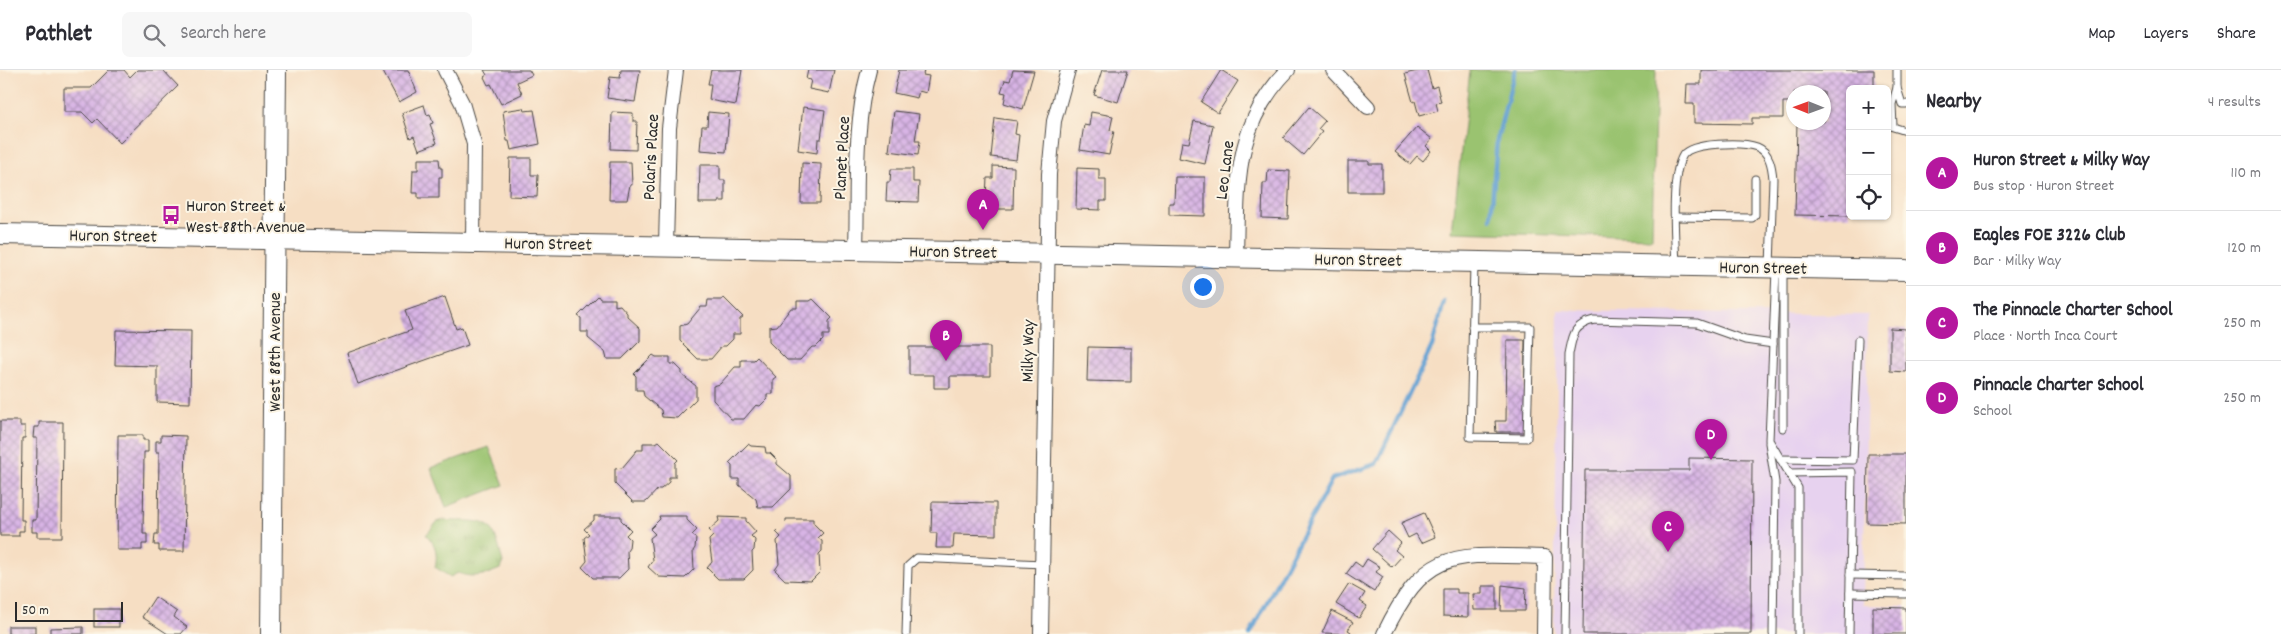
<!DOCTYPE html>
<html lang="en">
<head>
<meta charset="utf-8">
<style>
  :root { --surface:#fff; --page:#f7f7f7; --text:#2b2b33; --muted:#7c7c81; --line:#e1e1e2; --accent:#b5179e }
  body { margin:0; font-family:Dekko,sans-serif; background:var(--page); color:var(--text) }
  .controls { position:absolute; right:15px; top:15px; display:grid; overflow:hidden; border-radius:8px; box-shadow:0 1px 4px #0004 }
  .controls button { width:45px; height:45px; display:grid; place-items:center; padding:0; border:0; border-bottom:1px solid var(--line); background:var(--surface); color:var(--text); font:25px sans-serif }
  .compass { position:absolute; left:1786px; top:15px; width:45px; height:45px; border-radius:50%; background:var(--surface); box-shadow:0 1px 4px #0004; rotate:271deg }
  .scale { position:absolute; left:15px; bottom:12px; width:108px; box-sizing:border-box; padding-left:5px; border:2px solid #2b2b2b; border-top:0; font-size:14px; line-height:18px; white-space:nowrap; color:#2b2b2b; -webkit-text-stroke:4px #fcf5e5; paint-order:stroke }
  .you { position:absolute; left:1202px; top:216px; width:18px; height:18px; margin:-12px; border:4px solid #fff; border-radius:50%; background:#1a73e8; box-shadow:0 0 0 8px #1a73e833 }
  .badge { display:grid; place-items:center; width:32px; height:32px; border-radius:50%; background:var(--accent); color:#fff; font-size:16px; font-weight:700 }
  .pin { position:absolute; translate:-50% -41px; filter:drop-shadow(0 1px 2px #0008) }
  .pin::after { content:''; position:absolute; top:26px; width:18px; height:15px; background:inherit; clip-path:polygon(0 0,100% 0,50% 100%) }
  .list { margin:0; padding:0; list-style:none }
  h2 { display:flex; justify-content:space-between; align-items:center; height:65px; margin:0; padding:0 20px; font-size:21px }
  h2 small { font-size:16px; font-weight:400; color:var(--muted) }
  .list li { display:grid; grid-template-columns:32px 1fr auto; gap:15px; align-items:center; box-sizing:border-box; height:75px; padding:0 20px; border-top:1px solid var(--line) }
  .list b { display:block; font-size:19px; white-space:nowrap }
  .list p { margin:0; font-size:16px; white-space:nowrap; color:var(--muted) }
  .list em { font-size:16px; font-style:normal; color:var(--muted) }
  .icon { flex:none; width:28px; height:28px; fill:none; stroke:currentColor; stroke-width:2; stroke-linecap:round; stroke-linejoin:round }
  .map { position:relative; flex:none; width:1906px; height:564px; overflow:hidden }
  header { display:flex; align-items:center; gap:30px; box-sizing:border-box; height:70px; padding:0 25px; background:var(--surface); border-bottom:1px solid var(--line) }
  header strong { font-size:24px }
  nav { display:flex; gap:28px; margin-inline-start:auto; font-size:18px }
  .search { width:350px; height:45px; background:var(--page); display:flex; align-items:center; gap:12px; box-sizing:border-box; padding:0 18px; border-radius:8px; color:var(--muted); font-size:19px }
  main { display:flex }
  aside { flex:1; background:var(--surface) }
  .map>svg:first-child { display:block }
  .built { fill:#e7d2ef }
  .grass { fill:#9ac36f; stroke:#62774d }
  .park { fill:url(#park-tufts); stroke:#62774d }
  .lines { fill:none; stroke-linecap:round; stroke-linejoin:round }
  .stream { stroke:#609fd2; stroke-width:4.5 }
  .building { fill:url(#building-cross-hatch) }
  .service-casing { stroke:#494642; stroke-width:9 }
  .minor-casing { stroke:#494642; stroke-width:16 }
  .secondary-casing { stroke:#494642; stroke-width:22 }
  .service { stroke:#fff; stroke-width:7 }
  .minor { stroke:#fff; stroke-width:14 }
  .secondary { stroke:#fff; stroke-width:20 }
  .labels { text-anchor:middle; stroke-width:4; stroke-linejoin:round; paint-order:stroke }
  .street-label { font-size:18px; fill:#2b2b2b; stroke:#fcf5e5 }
  .poi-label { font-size:18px; fill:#2b2b2b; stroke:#fcf5e5; text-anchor:start }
</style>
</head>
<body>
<header>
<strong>Pathlet</strong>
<div class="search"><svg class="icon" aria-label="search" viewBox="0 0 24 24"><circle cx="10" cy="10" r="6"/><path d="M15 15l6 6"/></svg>Search here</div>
<nav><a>Map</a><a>Layers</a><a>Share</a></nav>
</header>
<main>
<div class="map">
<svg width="1906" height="564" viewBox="0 0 1906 564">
  <defs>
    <pattern id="park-tufts" width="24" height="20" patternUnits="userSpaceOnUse" patternTransform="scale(1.25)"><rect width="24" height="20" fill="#9ac36f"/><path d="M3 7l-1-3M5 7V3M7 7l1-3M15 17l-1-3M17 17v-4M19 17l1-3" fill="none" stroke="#7e9f5b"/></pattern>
    <pattern id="building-cross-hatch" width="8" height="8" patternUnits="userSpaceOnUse" patternTransform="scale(1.25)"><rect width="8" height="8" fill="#d8b4e5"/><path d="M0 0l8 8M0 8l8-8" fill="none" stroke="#af93ba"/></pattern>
  </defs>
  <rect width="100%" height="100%" fill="#fcf5e5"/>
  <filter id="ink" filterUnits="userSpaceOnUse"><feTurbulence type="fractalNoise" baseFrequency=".02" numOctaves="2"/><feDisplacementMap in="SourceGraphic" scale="10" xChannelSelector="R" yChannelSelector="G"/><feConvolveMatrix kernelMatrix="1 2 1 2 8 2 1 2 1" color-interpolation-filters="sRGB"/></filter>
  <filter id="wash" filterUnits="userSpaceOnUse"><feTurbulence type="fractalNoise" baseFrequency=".0096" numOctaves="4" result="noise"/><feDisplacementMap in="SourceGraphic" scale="20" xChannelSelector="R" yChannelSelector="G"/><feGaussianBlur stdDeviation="1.12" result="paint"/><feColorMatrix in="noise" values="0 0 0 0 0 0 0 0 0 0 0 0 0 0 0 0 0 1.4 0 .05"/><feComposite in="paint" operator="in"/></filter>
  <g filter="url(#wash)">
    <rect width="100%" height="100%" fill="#f6dec3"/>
    <path class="built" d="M1558,240L1868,245L1863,535L1906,536V564H1554Z"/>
    <g class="grass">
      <path d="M1470,0H1656L1652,168L1452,162Z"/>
      <path d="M489,377L504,415L446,437L431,398Z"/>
    </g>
    <path class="park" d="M443,450C458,453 484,446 493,461C498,470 500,483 503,492L500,499C486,505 473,509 458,503L450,507L435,497C438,485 436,473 426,465L437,452Z"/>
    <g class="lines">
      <g class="stream">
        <path d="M1491,149L1497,70L1515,0"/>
        <path d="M1250,564L1332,409L1376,394L1432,276L1444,232"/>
      </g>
    </g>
    <g id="blocks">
      <g class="building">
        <path d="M109,0H124L130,7L137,0H163L178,16L120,73L97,49L93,53L82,42H64V18H91Z"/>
        <path d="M382,0H408L417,22L399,32Z"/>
        <path d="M484,0H529L532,5L517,12L522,24L501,34L491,14L488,15L484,7L487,5Z"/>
        <path d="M621,0H640L635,32L607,28L610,7L620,8Z"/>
        <path d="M711,0H742L736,35L709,30L711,14H708Z"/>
        <path d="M808,0H834L829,23L809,19L811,10L806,9Z"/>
        <path d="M899,0H924L923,5L929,6L926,23L919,21L917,28L894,23Z"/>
        <path d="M1013,0L1034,1L1023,39L1004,33L1006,23L1001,22L1005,10L1010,11Z"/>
        <path d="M1102,0H1128L1118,32L1094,25Z"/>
        <path d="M1221,0L1238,11L1218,43L1201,32Z"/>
        <path d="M1421,0H1427L1432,18L1437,16L1441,32L1436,33L1438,41L1419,46L1415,31L1413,32L1405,4Z"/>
        <path d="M1701,0H1874V19H1850V146L1795,145L1797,52H1824V22H1794V32H1783V48H1752V54L1694,53V34H1686L1687,14H1701Z"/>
        <path d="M424,35L427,45L430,44L433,53L430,54L437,73L419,80L414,66L410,68L402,43Z"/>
        <path d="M803,37L825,40L821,69H818L817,83L798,80Z"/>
        <path d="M1309,37L1325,51L1318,59L1322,62L1303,85L1283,68Z"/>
        <path d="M523,38L524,41L534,40L540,74L511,80L509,71H507L503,41Z"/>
        <path d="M894,41L919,44L915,71H920L918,85L889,81Z"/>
        <path d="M612,42L633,43V51H637L636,80L611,79Z"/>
        <path d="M708,42L729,44L726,82L700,80L702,56H707Z"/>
        <path d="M1091,42L1113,46L1110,60L1114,61L1109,85L1080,80L1084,55L1089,56Z"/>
        <path d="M995,48L1017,51L1015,64L1019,65L1016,90L991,87Z"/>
        <path d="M1194,51L1213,55L1205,94L1179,88L1182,72L1189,73Z"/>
        <path d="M1417,57L1432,69L1426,76L1431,81L1423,91L1417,86L1410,94L1395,82Z"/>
        <path d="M510,88H531V105H538L537,127L509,126Z"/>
        <path d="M418,89H439L440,98H442V107H439V128H418V123H412L413,100H418Z"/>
        <path d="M1348,91H1369V94H1382V122H1348Z"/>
        <path d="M610,92H631L632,115H630L627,130H609Z"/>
        <path d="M802,93L821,94L820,133H801Z"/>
        <path d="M700,95H720V110H725V131H719V133H699Z"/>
        <path d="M993,96L1014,97L1013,139H992V127H986L987,108H993Z"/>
        <path d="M1077,98L1099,99V109H1106V131H1100V140L1076,139Z"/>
        <path d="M891,99H913V112H919L918,132L886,131L887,112H890Z"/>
        <path d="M1268,100L1290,101L1288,149L1262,148L1263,113H1267Z"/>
        <path d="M1175,107H1205V146L1169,145V133H1174Z"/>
        <path d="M598,226L600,229H615V236L620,235L627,243V246L640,258V271L622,289H607L605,282L588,268V262H581V248L578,246Z"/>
        <path d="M445,227L456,259L462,257L468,275L358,314L347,283L412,260L405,241Z"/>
        <path d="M724,228L743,247L740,249V264H733V269L726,276H722L711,289H698L680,271V256L687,254L701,237H707L708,230H721Z"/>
        <path d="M813,229L832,248L829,251V265H823V270L816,277H812L800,290H787L769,272V257L777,256L791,238H797V231H810Z"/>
        <path d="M1890,258L1906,259V302L1890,301Z"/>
        <path d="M116,260L191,261L190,333L157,332V296L115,295Z"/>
        <path d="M1507,270H1525L1524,362H1496L1495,351H1506Z"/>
        <path d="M909,277H990V306H950V318H934V305H909Z"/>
        <path d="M1088,277L1131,278V312L1087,311Z"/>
        <path d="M653,285L656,287H670V294H675L682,301V305L696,316V329L677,348L662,347L661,340L644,326L643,320H636V306L634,304Z"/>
        <path d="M757,287L776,307L773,309V324H767V329L760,336L756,335L744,349H731L713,330V316L720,314L735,297H741V290H754Z"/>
        <path d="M0,351H20V356H25V368H22L21,450H24V461H19V466H0Z"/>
        <path d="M39,352H63L62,467H37V462H32V450H36L37,368H33L34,357H39Z"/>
        <path d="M118,365H143V370H148V382H144L143,464H147V474H142V480H117Z"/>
        <path d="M161,365L186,366L184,481H159V475H154L155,464H158L159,382H156V371H161Z"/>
        <path d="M659,371L678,390L675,393V407H669V412L661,419H658L646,432H633L615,414V399L622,398L637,380H643V373H656Z"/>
        <path d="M748,374L751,376L765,377L766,383H770L777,390V394L791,406V419L773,437H758L756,429L739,415V409H732V396L729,393Z"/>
        <path d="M1868,384H1906V454L1867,453Z"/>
        <path d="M1689,388L1752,389L1751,564H1583L1585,400H1689Z"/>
        <path d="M932,432L996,433V465L954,464L953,478H936L937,463H931Z"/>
        <path d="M1424,443L1435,467L1421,473L1416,464L1408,468L1401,453Z"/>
        <path d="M594,446H621V450L631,460L626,465L630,469L629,478L627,481L628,499L619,508H593L582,497L587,491L584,468L589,464L584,459L594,450Z"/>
        <path d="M659,446H687V450L697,460L692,465L696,468L695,478L693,481L694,499L685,508L659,507L648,497L653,490L650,468L655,464L650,459L660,449Z"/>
        <path d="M718,447L746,448V451L756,462L751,466L755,470L754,480L752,482L753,500L744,509H718L707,498L712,492L709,470L714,465L709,460L719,451Z"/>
        <path d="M786,449H813V453L823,463L818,468L822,471V481L819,484L820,502L811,511L785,510L775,500L779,494L777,471L781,467L776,462L786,452Z"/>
        <path d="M1388,461L1401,473L1395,480L1402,486L1392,497L1372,479Z"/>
        <path d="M1367,489L1380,497L1376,502L1383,507L1374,522L1346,504L1355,492L1362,497Z"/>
        <path d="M1349,514L1365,523L1360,531L1367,536L1359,548L1336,534Z"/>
        <path d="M1502,515L1526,518L1525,541H1501Z"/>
        <path d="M1482,516H1497V540H1474L1473,524H1482Z"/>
        <path d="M1443,519H1457V523H1468V547L1443,546Z"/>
        <path d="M155,527L177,542L174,547L187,557L181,564H168L142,547Z"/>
        <path d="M1873,537L1906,538V564H1873Z"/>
        <rect x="94" y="539" width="25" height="18"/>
        <path d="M1332,541L1353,552L1348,560L1351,562L1350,564L1322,563Z"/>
        <rect x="8" y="556" width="27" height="8"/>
        <path d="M83,557V564H50V558Z"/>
      </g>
    </g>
  </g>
  <g filter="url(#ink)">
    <use href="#blocks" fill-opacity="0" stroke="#494642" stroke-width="1"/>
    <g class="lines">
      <g class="service-casing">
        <g id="service">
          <path d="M1897,0V18L1902,34H1906"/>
          <path d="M1897,18L1892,34L1893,57L1906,61"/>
          <path d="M1675,147L1752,148L1755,145V109"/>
          <path d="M1676,195C1675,169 1670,106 1683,85C1692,72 1743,72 1757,77C1770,82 1772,97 1773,109L1770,197"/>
          <path d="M1783,199V358"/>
          <path d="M1776,200L1769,370L1798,418V564"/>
          <path d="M1472,257H1530L1527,368L1470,367L1474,194"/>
          <path d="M1769,373L1775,412L1773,564"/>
          <path d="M1780,389L1853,390L1858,270"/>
          <path d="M1789,403L1852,402L1849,564"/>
          <path d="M1850,505L1906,506"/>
          <path d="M1850,523L1906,524"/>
          <path d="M906,564L908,496L917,488L1043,494"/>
          <path d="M1565,564L1569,284C1573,265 1573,255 1594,250L1697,253L1745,270L1773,274"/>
        </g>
      </g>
      <g class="minor-casing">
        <g id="minor">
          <path d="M445,0L462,33L474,74L473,172"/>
          <path d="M1333,0L1368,37"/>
          <path d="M666,175L669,58L676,0"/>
          <path d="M856,179C858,120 853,58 869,0"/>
          <path d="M1236,187C1238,114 1233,56 1288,0"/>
          <path d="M1041,564L1049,104L1054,51L1068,0"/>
          <path d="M1384,564C1427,475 1456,485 1545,487L1544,564"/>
        </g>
      </g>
      <g class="secondary-casing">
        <g id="secondary">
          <path d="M0,164L1906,200"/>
          <path d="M271,564L276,0"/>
        </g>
      </g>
      <use href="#service" class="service"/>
      <use href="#minor" class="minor"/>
      <use href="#secondary" class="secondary"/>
    </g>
  </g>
  <defs>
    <g id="bus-bare" transform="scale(1.5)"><path d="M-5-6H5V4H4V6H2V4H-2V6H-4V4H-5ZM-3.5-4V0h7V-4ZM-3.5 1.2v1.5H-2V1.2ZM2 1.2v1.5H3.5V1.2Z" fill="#b5179e" stroke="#fcf5e5" stroke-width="2.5" paint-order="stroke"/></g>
  </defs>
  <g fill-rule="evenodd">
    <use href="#bus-bare" x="171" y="145"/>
  </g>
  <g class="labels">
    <g class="street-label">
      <text transform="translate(650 87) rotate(-87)" y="6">Polaris Place</text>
      <text transform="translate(841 88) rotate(-87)" y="6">Planet Place</text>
      <text transform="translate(1224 100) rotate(-83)" y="6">Leo Lane</text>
      <text transform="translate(113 165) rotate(1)" y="6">Huron Street</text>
      <text transform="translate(548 173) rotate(1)" y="6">Huron Street</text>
      <text transform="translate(953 181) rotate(1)" y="6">Huron Street</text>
      <text transform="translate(1358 189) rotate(1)" y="6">Huron Street</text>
      <text transform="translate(1763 197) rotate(1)" y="6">Huron Street</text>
      <text transform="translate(1027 281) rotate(-89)" y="6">Milky Way</text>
      <text transform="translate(274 282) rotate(-90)" y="6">West 88th Avenue</text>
    </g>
    <g class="poi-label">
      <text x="186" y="141">Huron Street &amp;<tspan x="186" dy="21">West 88th Avenue</tspan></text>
    </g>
  </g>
</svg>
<div class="controls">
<button>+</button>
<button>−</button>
<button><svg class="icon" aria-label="locate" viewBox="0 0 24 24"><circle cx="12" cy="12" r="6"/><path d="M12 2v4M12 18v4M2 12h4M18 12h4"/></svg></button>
</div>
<svg class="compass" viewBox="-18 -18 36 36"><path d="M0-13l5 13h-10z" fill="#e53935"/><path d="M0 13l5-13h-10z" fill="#7c7c81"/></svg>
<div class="scale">50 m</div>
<div class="you"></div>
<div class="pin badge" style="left:983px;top:160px">A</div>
<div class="pin badge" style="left:946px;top:291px">B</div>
<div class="pin badge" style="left:1668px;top:482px">C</div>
<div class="pin badge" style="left:1711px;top:390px">D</div>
</div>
<aside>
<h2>Nearby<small>4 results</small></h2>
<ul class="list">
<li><span class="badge">A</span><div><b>Huron Street &amp; Milky Way</b><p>Bus stop · Huron Street</p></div><em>110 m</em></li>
<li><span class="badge">B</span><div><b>Eagles FOE 3226 Club</b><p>Bar · Milky Way</p></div><em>120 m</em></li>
<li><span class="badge">C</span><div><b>The Pinnacle Charter School</b><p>Place · North Inca Court</p></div><em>250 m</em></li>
<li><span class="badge">D</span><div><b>Pinnacle Charter School</b><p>School</p></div><em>250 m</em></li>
</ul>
</aside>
</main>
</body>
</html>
